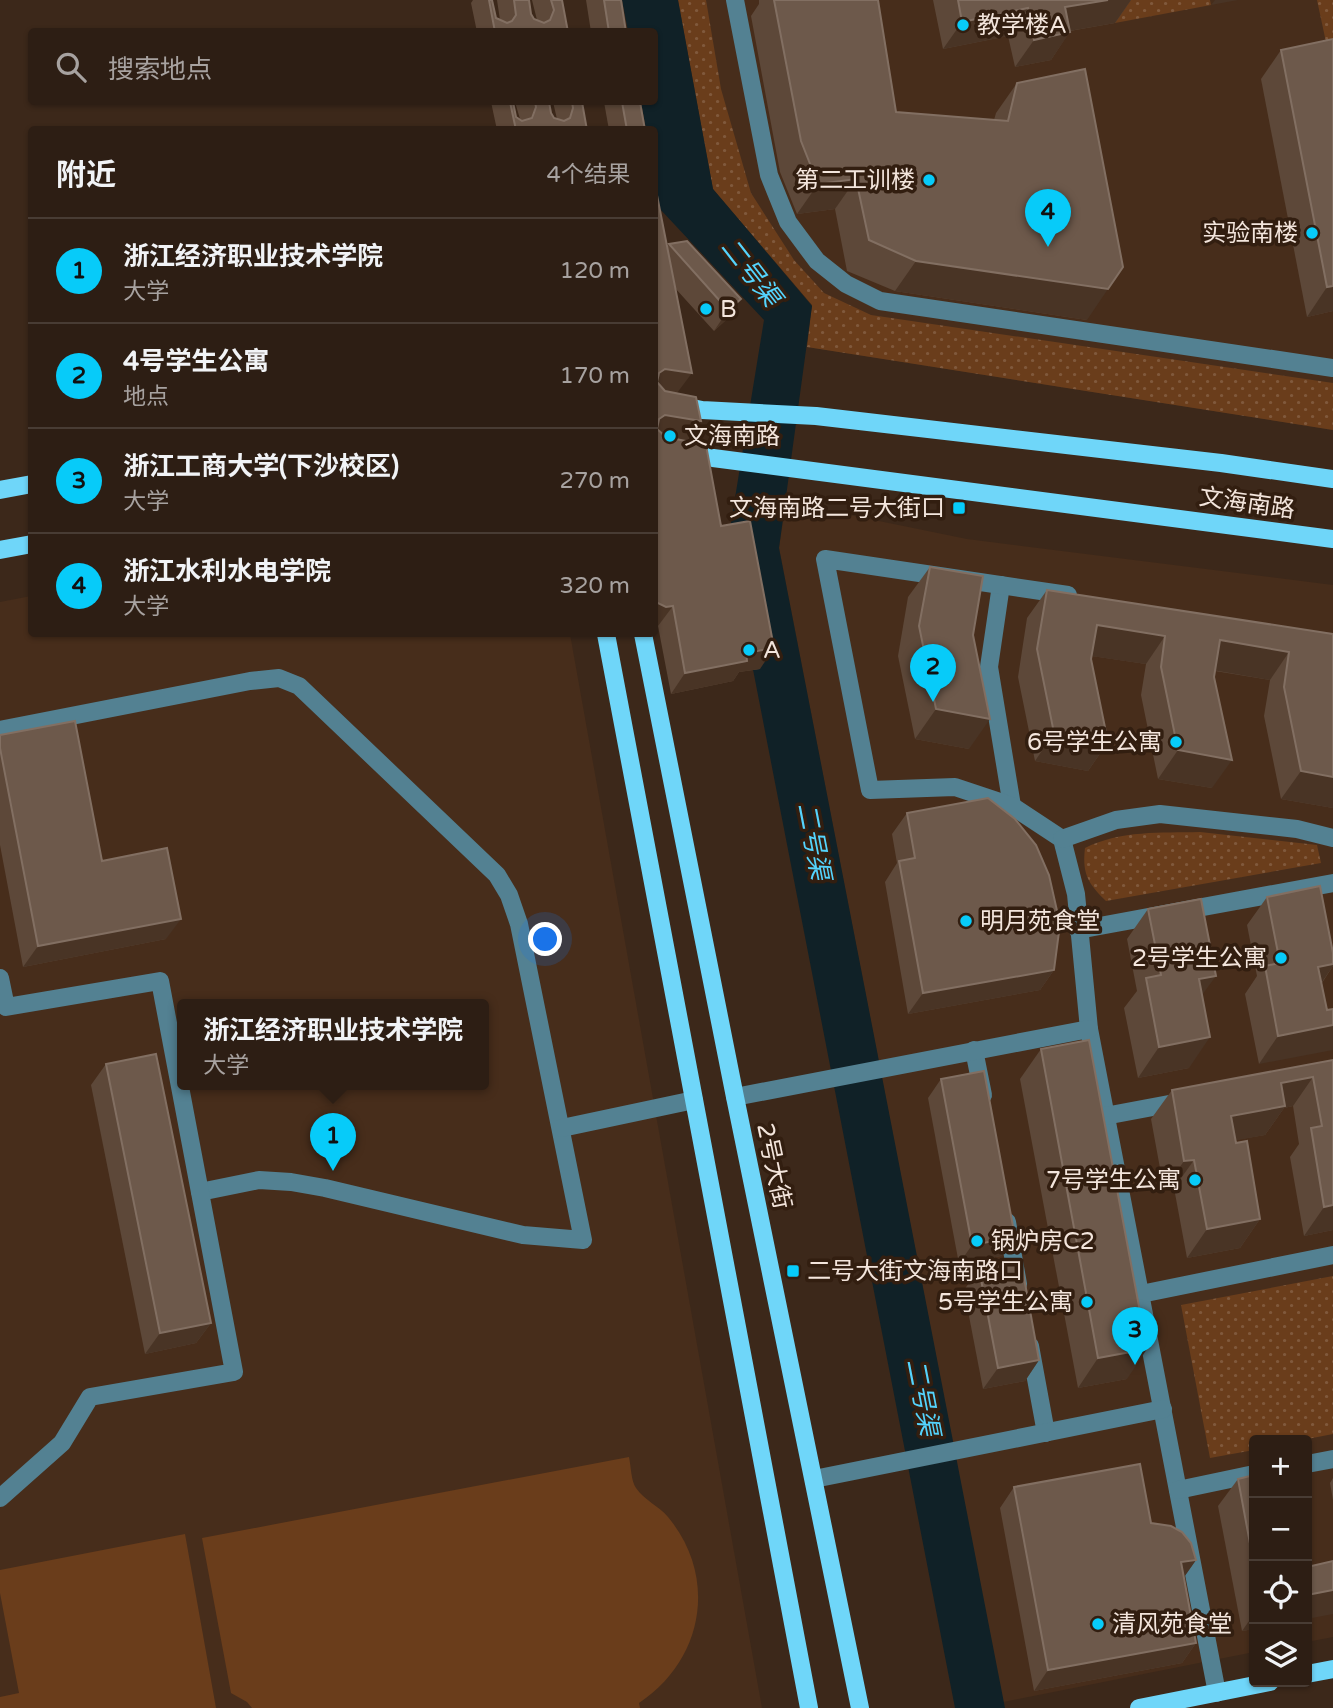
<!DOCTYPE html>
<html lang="zh">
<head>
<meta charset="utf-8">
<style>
  :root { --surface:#2d1e14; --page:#35271d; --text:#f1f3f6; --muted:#a7a2a0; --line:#483c34; --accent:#07cbf9 }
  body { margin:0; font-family:"Varela Round","Noto Sans SC",sans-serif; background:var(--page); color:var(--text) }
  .controls { position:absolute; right:21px; bottom:21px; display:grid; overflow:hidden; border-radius:7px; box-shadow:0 2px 5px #0004 }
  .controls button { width:63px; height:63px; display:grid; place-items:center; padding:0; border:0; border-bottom:2px solid var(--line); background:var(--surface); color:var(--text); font:35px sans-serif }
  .you { position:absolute; left:546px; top:940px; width:24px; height:24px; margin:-18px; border:5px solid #fff; border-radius:50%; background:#1a73e8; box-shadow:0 0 0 10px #1a73e833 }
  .badge { display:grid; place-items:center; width:46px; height:46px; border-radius:50%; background:var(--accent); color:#111; font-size:23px; font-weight:700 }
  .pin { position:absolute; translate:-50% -58px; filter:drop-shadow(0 2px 4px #0008) }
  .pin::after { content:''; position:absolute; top:37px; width:24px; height:21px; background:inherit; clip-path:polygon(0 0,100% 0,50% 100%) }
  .popup { position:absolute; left:177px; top:999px; width:312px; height:91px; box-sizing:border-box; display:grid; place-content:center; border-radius:7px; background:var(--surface); filter:drop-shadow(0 2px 5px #0005); font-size:23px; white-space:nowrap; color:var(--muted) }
  .popup b { font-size:26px; color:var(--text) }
  .popup::after { content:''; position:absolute; left:50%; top:100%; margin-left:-14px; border:14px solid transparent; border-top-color:var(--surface) }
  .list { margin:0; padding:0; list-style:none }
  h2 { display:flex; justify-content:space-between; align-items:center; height:91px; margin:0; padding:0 28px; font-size:30px }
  h2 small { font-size:23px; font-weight:400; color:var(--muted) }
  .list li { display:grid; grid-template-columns:46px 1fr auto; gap:21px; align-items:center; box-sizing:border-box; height:105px; padding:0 28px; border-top:2px solid var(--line) }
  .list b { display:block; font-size:26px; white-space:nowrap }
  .list p { margin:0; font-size:23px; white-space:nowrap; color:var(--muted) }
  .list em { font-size:23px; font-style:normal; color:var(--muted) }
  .icon { flex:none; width:38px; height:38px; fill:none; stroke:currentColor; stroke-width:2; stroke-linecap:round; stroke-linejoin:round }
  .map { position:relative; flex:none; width:1333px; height:1708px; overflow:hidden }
  .search { position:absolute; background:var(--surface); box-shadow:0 2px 5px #0004; left:28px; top:28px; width:630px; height:77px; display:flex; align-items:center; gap:18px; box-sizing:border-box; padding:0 24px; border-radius:7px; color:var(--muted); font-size:26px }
  .panel { position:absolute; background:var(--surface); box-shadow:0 2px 5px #0004; left:28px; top:126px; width:630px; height:511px; border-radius:7px }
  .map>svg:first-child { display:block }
  .built { fill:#472d1b; fill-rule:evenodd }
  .grass { fill:url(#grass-dots) }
  .garden { fill:#6a3d1b }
  .water { fill:#102127 }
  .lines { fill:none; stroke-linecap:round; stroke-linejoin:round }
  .minor { stroke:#538192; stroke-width:18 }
  .major { stroke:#6fd6f9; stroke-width:18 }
  .wall { fill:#5d4839 }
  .shaded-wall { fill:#493425 }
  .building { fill:#6d594b; stroke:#826f62; stroke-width:2 }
  .poi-dot { fill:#07cbf9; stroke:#321e10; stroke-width:2.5 }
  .labels { text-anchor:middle; stroke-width:7; stroke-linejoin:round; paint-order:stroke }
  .poi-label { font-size:24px; fill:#f3e5dc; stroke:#321e10; text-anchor:start }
  .street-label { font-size:24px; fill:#f3e5dc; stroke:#321e10 }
  .water-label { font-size:26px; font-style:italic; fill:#54d4fd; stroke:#321e10 }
</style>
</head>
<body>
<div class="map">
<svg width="1333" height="1708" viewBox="0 0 1333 1708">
  <defs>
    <pattern id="grass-dots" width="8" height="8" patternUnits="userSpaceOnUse" patternTransform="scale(1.75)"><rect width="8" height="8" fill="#6a3d1b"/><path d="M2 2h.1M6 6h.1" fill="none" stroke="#80593c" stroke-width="1.8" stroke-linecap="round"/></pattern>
  </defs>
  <rect width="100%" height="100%" fill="#3c281a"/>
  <g class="built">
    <path d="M678,0H1333V430L807,347L812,305L713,189Z"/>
    <path d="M786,502L967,539L1333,585V1637L1307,1642V1440H1254V1652L1003,1702L779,548Z"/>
    <path d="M31,596L32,634H570L762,1708H0V602ZM182,1005H484V1085H182Z"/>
  </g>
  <g class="grass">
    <path d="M678,0H706L721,89L751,193L794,260L824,293L871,315L1333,383V430L807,347L812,305L713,189Z"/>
    <path d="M1111,0H1210L1211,5L1115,23Z"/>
    <path d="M1317,0H1333V55L1329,56Z"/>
    <path d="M1200,832L1317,845L1321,863L1106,901C1088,883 1082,874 1085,848C1121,830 1161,833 1200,832Z"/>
    <path d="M1333,1276V1434L1302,1440H1254V1450L1210,1458L1181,1305Z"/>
  </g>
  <g class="garden">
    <path d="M629,1457C631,1466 631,1481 636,1488C644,1500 659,1506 668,1517C718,1577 704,1660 639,1703L640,1708H252L247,1702L231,1693L202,1538Z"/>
    <path d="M185,1534L216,1708H0V1697L19,1693L0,1593V1570Z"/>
  </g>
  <path class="water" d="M622,0H678L713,189L812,306L779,548L1005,1708H955L728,541L764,320L660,209L655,178L654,130L646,129L641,102H654V32L628,31Z"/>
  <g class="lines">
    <g class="minor">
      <path d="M735,0L769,175L788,222L817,261L846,284L880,301L1333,368"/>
      <path d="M1001,585L989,667L1012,806"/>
      <path d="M1068,595L825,559L870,790L955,787L1012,806L1062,839L1076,894L1089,1029L1217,1693"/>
      <path d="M0,730L250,681L279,678L299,686L497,875L509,895L519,924L583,1240L523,1235L325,1188L291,1182L259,1180L200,1192"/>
      <path d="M1062,839L1116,820L1160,814L1297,829L1333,838"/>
      <path d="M1078,930L1333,883"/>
      <path d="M0,978L6,1007L160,981L234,1372L90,1397L62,1443L0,1498"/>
      <path d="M974,1050L983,1095"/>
      <path d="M735,1097L1089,1029"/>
      <path d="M1105,1116L1185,1101"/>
      <path d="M562,1128L694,1100"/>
      <path d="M1007,1222L1018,1284"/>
      <path d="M1141,1294L1333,1255"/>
      <path d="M1030,1346L1046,1433"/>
      <path d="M1307,1464L1333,1459"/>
      <path d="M814,1479L1163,1409"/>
      <path d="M1178,1490L1254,1474"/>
    </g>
    <g class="major">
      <path d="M654,400L702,410L816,416L1221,463L1333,479"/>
      <path d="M654,446L713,458L1333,539"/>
      <path d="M0,490L32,484"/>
      <path d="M0,550L32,544"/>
      <path d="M606,634L809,1708"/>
      <path d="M643,634L735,1097L860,1708"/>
      <path d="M1307,1674L1333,1669"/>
      <path d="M1139,1708L1270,1682"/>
    </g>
  </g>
  <g class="wall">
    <path d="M473,0H492L496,18L500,20L497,0H529L531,14L534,19L537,20L532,0H562L568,32H477L471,3Z"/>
    <path d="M586,0H621L626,32H591Z"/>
    <path d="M759,0H878L896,112L994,120L996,113L1017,83L1087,320L895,291L847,271L835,209L797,214L780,172L751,16L759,4Z"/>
    <path d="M933,0H1131L1115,23L1070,31L1051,60L1015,67L1008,36L943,49Z"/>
    <path d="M1281,50L1333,311L1307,317L1261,79Z"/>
    <path d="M491,102H513L516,117L520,119L515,102H549L551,113L554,118L557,119L553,102H582L587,130H497Z"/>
    <path d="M604,102H640L645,130H609Z"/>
    <path d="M669,244L741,299L727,319L714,331L675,288L677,393L701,421L687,441L721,526L760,669L739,672L733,681L671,694L658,626L667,247Z"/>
    <path d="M930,567L973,635L969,749L915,739L898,656L908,597Z"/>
    <path d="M1047,590L1333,634V808L1281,799L1264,716L1270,680L1215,671L1212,788L1158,779L1141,695L1146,664L1092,656L1091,659L1108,742L1088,771L1035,761L1018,677L1027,618Z"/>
    <path d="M0,735L102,861L166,939L23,967L0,845Z"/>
    <path d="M907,813L1054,970L1040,990L908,1014L885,882L897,863L892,834Z"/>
    <path d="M1267,897L1333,966L1322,983L1327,1010L1259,1064L1245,994L1257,976L1247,925Z"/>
    <path d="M1148,909L1202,995L1189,1068L1138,1078L1124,1008L1137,991L1127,939Z"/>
    <path d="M1041,1049L1127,1379L1078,1388L1020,1079Z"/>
    <path d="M1333,1060V1230L1304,1236L1290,1157L1299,1144L1293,1106L1284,1108L1265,1135L1235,1140L1260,1219L1240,1248L1187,1258L1174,1188L1164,1190L1151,1119L1172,1090Z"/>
    <path d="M106,1064L211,1323L196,1343L145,1354L91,1085Z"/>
    <path d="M941,1079L1015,1237L1001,1256L959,1264L928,1098Z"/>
    <path d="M979,1269L1039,1360L1025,1381L983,1389L964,1290Z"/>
    <path d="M1254,1475V1629L1242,1631L1218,1506L1238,1479Z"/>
    <path d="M1333,1478V1500L1330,1483Z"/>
    <path d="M1014,1487L1151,1523L1196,1560L1184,1577L1196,1643L1182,1663L1034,1691L1000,1508Z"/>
  </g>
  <g class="shaded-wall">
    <path d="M1108,0H1131L1115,23L1046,35L1065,7Z"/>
    <path d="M1215,0H1238L1211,5Z"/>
    <path d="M1028,8L1008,36L943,49L962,22Z"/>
    <path d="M1070,32L1051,60L1015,67L1034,40Z"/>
    <path d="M856,179L835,209L797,214L818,184Z"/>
    <path d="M916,261L1108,289L1087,320L895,291Z"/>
    <path d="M1333,286V311L1307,317L1327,287Z"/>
    <path d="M741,299L727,319L714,331L728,310Z"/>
    <path d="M665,369L692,373L677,393L654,390L659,373Z"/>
    <path d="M665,415L701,421L687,441L654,436L659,419Z"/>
    <path d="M656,602L673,606L658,626L654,627V603Z"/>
    <path d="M1097,625L1165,636L1146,664L1077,654Z"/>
    <path d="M1220,640L1289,652L1270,680L1201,668Z"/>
    <path d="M774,648L760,669L739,672L733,681L671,694L685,673L746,653Z"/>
    <path d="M936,709L990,719L969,749L915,739Z"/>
    <path d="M1054,733L1108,742L1088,771L1035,761Z"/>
    <path d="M1178,750L1232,760L1212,788L1158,779Z"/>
    <path d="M1301,771L1333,777V808L1281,799Z"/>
    <path d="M181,919L166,939L23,967L38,946Z"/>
    <path d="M1333,964V966L1315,992L1318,967Z"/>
    <path d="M1054,970L1040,990L908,1014L923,993Z"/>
    <path d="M1216,976L1194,1006L1199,979Z"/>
    <path d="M1333,1025V1050L1259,1064L1278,1036Z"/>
    <path d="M1210,1037L1189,1068L1138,1078L1159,1047Z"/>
    <path d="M1313,1077L1293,1106L1284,1108L1265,1135L1211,1145L1231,1116L1281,1083Z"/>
    <path d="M1194,1160L1174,1188L1164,1190L1184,1161Z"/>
    <path d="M1333,1205V1230L1304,1236L1324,1207Z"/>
    <path d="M1260,1219L1240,1248L1187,1258L1207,1229Z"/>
    <path d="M1015,1237L1001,1256L959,1264L972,1245Z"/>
    <path d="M211,1323L196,1343L145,1354L160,1333Z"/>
    <path d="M1147,1349L1127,1379L1078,1388L1098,1358Z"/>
    <path d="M1039,1360L1025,1381L983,1389L998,1368Z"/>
    <path d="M1196,1560L1182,1580L1181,1562Z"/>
    <path d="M1333,1590V1614L1307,1619V1595Z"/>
    <path d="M1254,1614V1629L1242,1631Z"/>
    <path d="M1196,1643L1182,1663L1034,1691L1048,1670Z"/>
  </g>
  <g class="building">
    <path d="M489,0H492L496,18L507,23L512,21L516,15L514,0H529L531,14L534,19L544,23L550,20L554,10L551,0H562L568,32H495Z"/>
    <path d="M604,0H621L626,32H609Z"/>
    <path d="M774,0H878L896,112L1008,121L1017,83L1085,69L1123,267L1108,289L916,261L869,240L856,179L818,184L801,141Z"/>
    <path d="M958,0H1108L1065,7L1070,32L1034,40L1028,8L962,22Z"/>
    <path d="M1333,39V286L1327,287L1281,50Z"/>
    <path d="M510,102H513L516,117L522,121L532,118L536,107L535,102H549L551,113L554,118L564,121L570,118L573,108L572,102H582L587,130H516Z"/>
    <path d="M622,102H640L645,130H627Z"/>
    <path d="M654,180L692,373L665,369L659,373L657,382L665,391L696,397L701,421L665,415L659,419L657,429L666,437L706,445L721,526L750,521L774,648L746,653L747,661L685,673L673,606L666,607L656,602L654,603Z"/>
    <path d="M687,241L741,299L728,310L669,244Z"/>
    <path d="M930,567L983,576L973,635L990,719L936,709L919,626Z"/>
    <path d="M1047,590L1333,634V777L1301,771L1284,687L1289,652L1220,640L1214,677L1232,760L1178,750L1161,667L1165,636L1097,625L1091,659L1108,742L1054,733L1037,649Z"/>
    <path d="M75,721L102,861L167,848L181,919L38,946L0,748V735Z"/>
    <path d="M988,798L1015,819L1036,845L1049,875L1060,924L1054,970L923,993L899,861L915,858L907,813Z"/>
    <path d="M1320,886L1333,953V964L1318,967L1327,1010L1333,1009V1025L1278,1036L1265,966L1280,963L1267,897Z"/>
    <path d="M1201,899L1216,976L1199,979L1210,1037L1159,1047L1146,978L1161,975L1148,909Z"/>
    <path d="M1089,1040L1147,1349L1098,1358L1041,1049Z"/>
    <path d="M156,1054L211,1323L160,1333L106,1064Z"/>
    <path d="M1333,1060V1205L1324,1207L1311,1128L1322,1126L1313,1077L1281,1083L1285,1106L1231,1116L1236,1143L1247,1141L1260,1219L1207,1229L1194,1160L1184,1161L1172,1090Z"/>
    <path d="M984,1071L1015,1237L972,1245L941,1079Z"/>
    <path d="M1021,1261L1039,1360L998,1368L979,1269Z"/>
    <path d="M1140,1464L1151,1523L1171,1526L1182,1532L1191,1543L1196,1560L1181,1562L1196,1643L1048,1670L1014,1487Z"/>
    <path d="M1254,1475V1565L1238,1479Z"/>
    <path d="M1333,1561V1590L1307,1595V1567Z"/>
  </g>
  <g class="poi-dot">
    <circle cx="963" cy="25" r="7"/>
    <circle cx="929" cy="180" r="7"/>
    <circle cx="1312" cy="233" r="7"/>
    <circle cx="706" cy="309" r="7"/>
    <circle cx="670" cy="436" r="7"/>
    <rect x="952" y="501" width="14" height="14" rx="3.5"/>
    <circle cx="749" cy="650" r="7"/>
    <circle cx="1176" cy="742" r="7"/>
    <circle cx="966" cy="921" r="7"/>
    <circle cx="1281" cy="958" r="7"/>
    <circle cx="1195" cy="1180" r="7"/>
    <circle cx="977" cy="1241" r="7"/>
    <rect x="786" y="1264" width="14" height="14" rx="3.5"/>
    <circle cx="1087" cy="1302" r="7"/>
    <circle cx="1098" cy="1624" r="7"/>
  </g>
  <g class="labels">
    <g class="poi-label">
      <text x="977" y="33">教学楼A</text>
      <text x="915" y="188" text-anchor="end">第二工训楼</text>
      <text x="1298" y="241" text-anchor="end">实验南楼</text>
      <text x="720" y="317">B</text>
      <text x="684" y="444">文海南路</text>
      <text x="945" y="516" text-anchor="end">文海南路二号大街口</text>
      <text x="763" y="658">A</text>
      <text x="1162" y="750" text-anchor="end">6号学生公寓</text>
      <text x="980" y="929">明月苑食堂</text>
      <text x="1267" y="966" text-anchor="end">2号学生公寓</text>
      <text x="1181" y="1188" text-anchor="end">7号学生公寓</text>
      <text x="991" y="1249">锅炉房C2</text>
      <text x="807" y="1279">二号大街文海南路口</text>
      <text x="1073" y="1310" text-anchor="end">5号学生公寓</text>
      <text x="1112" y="1632">清风苑食堂</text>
    </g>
    <g class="street-label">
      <text transform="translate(1247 503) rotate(8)" y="8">文海南路</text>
      <text transform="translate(774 1166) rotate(78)" y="8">2号大街</text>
    </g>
    <g class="water-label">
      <text transform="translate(751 272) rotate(52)" y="9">二号渠</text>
      <text transform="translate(814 841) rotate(79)" y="9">二号渠</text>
      <text transform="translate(923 1397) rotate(79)" y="9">二号渠</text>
    </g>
  </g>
</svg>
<div class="controls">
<button>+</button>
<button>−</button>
<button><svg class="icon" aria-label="locate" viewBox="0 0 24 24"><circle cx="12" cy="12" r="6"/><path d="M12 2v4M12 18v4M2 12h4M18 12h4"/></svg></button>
<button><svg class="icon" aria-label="layers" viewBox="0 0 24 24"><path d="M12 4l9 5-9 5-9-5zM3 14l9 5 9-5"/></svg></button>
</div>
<div class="you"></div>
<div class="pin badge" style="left:333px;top:1171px">1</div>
<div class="popup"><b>浙江经济职业技术学院</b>大学</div>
<div class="pin badge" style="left:933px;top:702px">2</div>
<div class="pin badge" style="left:1135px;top:1365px">3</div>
<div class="pin badge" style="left:1048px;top:247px">4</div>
<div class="search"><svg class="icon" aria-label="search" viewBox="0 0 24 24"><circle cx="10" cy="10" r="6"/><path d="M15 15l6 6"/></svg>搜索地点</div>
<section class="panel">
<h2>附近<small>4个结果</small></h2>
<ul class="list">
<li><span class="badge">1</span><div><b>浙江经济职业技术学院</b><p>大学</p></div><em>120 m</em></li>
<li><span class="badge">2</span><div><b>4号学生公寓</b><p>地点</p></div><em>170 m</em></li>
<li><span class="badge">3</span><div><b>浙江工商大学(下沙校区)</b><p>大学</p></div><em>270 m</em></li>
<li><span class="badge">4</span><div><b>浙江水利水电学院</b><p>大学</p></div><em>320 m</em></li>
</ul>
</section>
</div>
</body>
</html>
